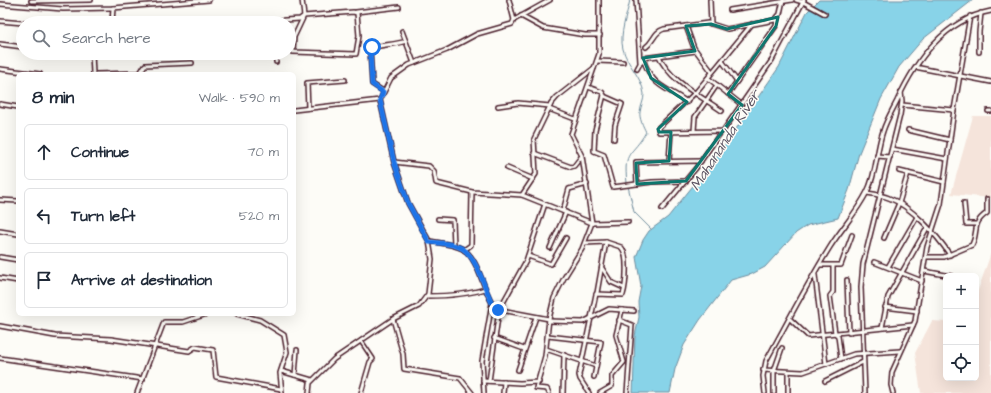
<!DOCTYPE html>
<html lang="en">
<head>
<meta charset="utf-8">
<style>
  :root { --surface:#fff; --page:#f6f6f7; --text:#1f2937; --muted:#747a83; --line:#e0e1e3 }
  body { margin:0; font-family:"Architects Daughter",sans-serif; background:var(--page); color:var(--text) }
  .controls { position:absolute; right:12px; bottom:12px; display:grid; overflow:hidden; border-radius:6px; box-shadow:0 4px 16px #0002 }
  .controls button { width:36px; height:36px; display:grid; place-items:center; padding:0; border:0; border-bottom:1px solid var(--line); background:var(--surface); color:var(--text); font:20px sans-serif }
  .stop { position:absolute; width:12px; height:12px; margin:-9px; border:3px solid #1a73e8; border-radius:50%; background:#fff }
  .stop.end { background:#1a73e8; border-color:#fff; box-shadow:0 1px 4px #0008 }
  .list { margin:0; padding:0; list-style:none }
  h2 { display:flex; justify-content:space-between; align-items:center; height:52px; margin:0; padding:0 16px; font-size:17px }
  h2 small { font-size:13px; font-weight:400; color:var(--muted) }
  .list li { display:grid; grid-template-columns:26px 1fr auto; gap:12px; align-items:center; box-sizing:border-box; height:56px; margin:0 8px 8px; padding:0 8px; border:1px solid var(--line); border-radius:6px }
  .list b { display:block; font-size:15px; white-space:nowrap }
  .list em { font-size:13px; font-style:normal; color:var(--muted) }
  .icon { flex:none; width:22px; height:22px; fill:none; stroke:currentColor; stroke-width:2; stroke-linecap:round; stroke-linejoin:round }
  .map { position:relative; flex:none; width:991px; height:393px; overflow:hidden }
  .search { position:absolute; background:var(--surface); box-shadow:0 4px 16px #0002; left:16px; top:16px; width:280px; height:44px; display:flex; align-items:center; gap:10px; box-sizing:border-box; padding:0 14px; border-radius:22px; color:var(--muted); font-size:15px }
  .panel { position:absolute; background:var(--surface); box-shadow:0 4px 16px #0002; left:16px; top:72px; width:280px; height:244px; border-radius:6px }
  .map>svg:first-child { display:block }
  .built { fill:#f5e4db }
  .water { fill:#88d3e8; stroke:#6f8b9c }
  .lines { fill:none; stroke-linecap:round; stroke-linejoin:round }
  .stream { stroke:#6f8b9c; stroke-width:1 }
  .minor-casing { stroke:#4a1f2b; stroke-width:6 }
  .minor { stroke:#fdfcf7; stroke-width:3 }
  .route { stroke:#1a73e8; stroke-width:5 }
  .marked { fill:none; stroke:#0f766e; stroke-width:3; stroke-linejoin:round }
  .labels { text-anchor:middle; stroke-width:3; stroke-linejoin:round; paint-order:stroke }
  .water-label { font-size:15px; font-style:italic; fill:#5d5564; stroke:#fdfcf7 }
</style>
</head>
<body>
<div class="map">
<svg width="991" height="393" viewBox="0 0 991 393">
  <rect width="100%" height="100%" fill="#fdfcf7"/>
  <filter id="ink" filterUnits="userSpaceOnUse"><feTurbulence type="fractalNoise" baseFrequency=".025" numOctaves="2"/><feDisplacementMap in="SourceGraphic" scale="8" xChannelSelector="R" yChannelSelector="G"/><feConvolveMatrix kernelMatrix="1 2 1 2 8 2 1 2 1" color-interpolation-filters="sRGB"/></filter>
  <g filter="url(#ink)">
    <g class="built">
      <path d="M973,116H991V198L951,194Z"/>
      <path d="M991,253V393H921L915,353L932,321L946,322V378H976V296Z"/>
    </g>
    <path class="water" d="M819,0H973L923,39L899,67L881,99L859,153L849,190L838,218L808,225L796,233L765,267L752,274L731,280L700,320L684,345L675,369L670,393H633L635,336L639,317L638,302L641,286L636,257L643,240L649,231L668,217L720,152L779,67L807,12Z"/>
    <g class="lines">
      <g class="stream">
        <path d="M627,183C623,149 632,157 646,132C643,126 639,118 640,112C641,105 644,101 644,94C642,77 627,65 623,49C619,34 627,15 630,0"/>
        <path d="M628,186L634,212L651,229"/>
      </g>
      <g class="minor-casing">
        <g id="minor">
          <path d="M636,0L640,62"/>
          <path d="M710,0L711,24"/>
          <path d="M796,0L803,2L825,14"/>
          <path d="M31,1L91,0"/>
          <path d="M0,4L63,9L113,8L209,0"/>
          <path d="M730,10L792,0"/>
          <path d="M356,12L399,7"/>
          <path d="M521,16L543,28L585,35H600"/>
          <path d="M303,18L294,37L293,52L356,54L359,36L357,13L353,12L304,16"/>
          <path d="M514,20L550,0"/>
          <path d="M0,21L23,23"/>
          <path d="M112,23L113,8"/>
          <path d="M240,23L300,19L304,16L302,0"/>
          <path d="M752,24L697,91L658,128L659,132L723,131L772,60L804,0"/>
          <path d="M686,26L694,48L712,72"/>
          <path d="M402,31L414,63"/>
          <path d="M0,44L23,47"/>
          <path d="M646,47C654,41 654,32 664,29L708,23L727,29L775,20L780,14L783,0"/>
          <path d="M979,52V32L981,13"/>
          <path d="M92,53L93,74"/>
          <path d="M276,53V62"/>
          <path d="M659,56C669,81 701,96 722,111"/>
          <path d="M643,58C652,88 665,86 687,102"/>
          <path d="M597,61L623,62"/>
          <path d="M722,61L737,81"/>
          <path d="M915,67L991,82"/>
          <path d="M0,69L40,74"/>
          <path d="M637,69L643,58L696,51"/>
          <path d="M96,74L140,73L145,65L192,63"/>
          <path d="M708,78L742,105"/>
          <path d="M588,87L602,92L604,95L595,130L594,151L604,155L613,187L652,182L686,181"/>
          <path d="M383,91L372,84L370,49C375,45 396,45 406,41"/>
          <path d="M728,94L776,26L778,17"/>
          <path d="M604,96L622,104L615,125L614,139"/>
          <path d="M0,104L18,107"/>
          <path d="M902,105L954,110"/>
          <path d="M498,106L518,103L550,106"/>
          <path d="M308,108L307,83L345,80"/>
          <path d="M549,109L575,119"/>
          <path d="M294,110L380,100L391,78L409,65L447,50L477,34L512,24L514,20L509,0"/>
          <path d="M988,111H991"/>
          <path d="M908,130L950,140"/>
          <path d="M694,131L695,117L717,85"/>
          <path d="M892,149L947,159"/>
          <path d="M534,153L571,167L574,166L581,157"/>
          <path d="M877,156L890,157"/>
          <path d="M669,161L671,132"/>
          <path d="M394,162L429,166L434,171L436,183L472,192L522,195L592,223L628,222"/>
          <path d="M507,168L533,179"/>
          <path d="M899,171L944,182"/>
          <path d="M637,184L636,162L701,161"/>
          <path d="M867,193C874,194 882,195 889,198C911,206 937,235 950,255"/>
          <path d="M522,195L536,174L534,139L551,104L557,97L594,68"/>
          <path d="M0,200L18,201"/>
          <path d="M964,203L966,224H976"/>
          <path d="M662,209L696,168L721,132"/>
          <path d="M563,211L569,189L587,184"/>
          <path d="M438,219L453,220L454,246"/>
          <path d="M0,231L18,234"/>
          <path d="M884,238L899,203L908,173"/>
          <path d="M429,241C440,243 453,244 463,249C480,260 483,293 496,309L549,319"/>
          <path d="M585,243L606,242L621,247C629,254 626,285 623,295L596,294L579,375L580,379L589,393"/>
          <path d="M550,248L566,212"/>
          <path d="M464,250L471,245L472,192"/>
          <path d="M528,256L551,264L566,238"/>
          <path d="M0,257L18,260"/>
          <path d="M926,257H944L972,245C979,231 971,224 987,213V199"/>
          <path d="M874,262L922,281"/>
          <path d="M820,265H841L852,235"/>
          <path d="M833,266V292L830,296L835,333L838,336L841,359"/>
          <path d="M888,267L917,217"/>
          <path d="M602,268L611,282L624,288"/>
          <path d="M924,271L951,276"/>
          <path d="M815,275L826,364"/>
          <path d="M0,278L18,281"/>
          <path d="M847,280L849,333"/>
          <path d="M597,293L606,242"/>
          <path d="M427,296C447,296 466,295 485,289"/>
          <path d="M885,307L917,311"/>
          <path d="M237,314L260,320L284,335L287,352L280,373L282,393"/>
          <path d="M393,319L403,354L404,369L460,378L472,393"/>
          <path d="M790,319L808,336L913,325"/>
          <path d="M619,320L632,325L627,393"/>
          <path d="M549,321L583,322L609,309L634,311"/>
          <path d="M0,326L55,336L111,339L189,351L195,347L213,350L216,377L281,389"/>
          <path d="M882,328L888,297L927,228"/>
          <path d="M548,336L601,342L594,377"/>
          <path d="M494,338L524,349"/>
          <path d="M361,341L373,359L370,362L361,393"/>
          <path d="M546,349L596,366"/>
          <path d="M0,358L143,379"/>
          <path d="M518,370L536,317"/>
          <path d="M763,370L803,372L854,354L900,351"/>
          <path d="M281,371L312,380"/>
          <path d="M295,375L297,350"/>
          <path d="M483,381L520,383L539,382"/>
          <path d="M489,381L499,310L526,261L545,204"/>
          <path d="M825,381L863,362"/>
          <path d="M137,393L164,322H183L207,314"/>
          <path d="M309,393L310,383L334,359L393,319L419,306L428,294L432,259L429,241L408,203L394,162L380,100"/>
          <path d="M484,393L482,361L492,303"/>
          <path d="M503,393L504,382"/>
          <path d="M549,393L547,389L536,388L545,356L549,319L554,298L564,278L582,249L592,223L582,156L571,134L599,54V0"/>
          <path d="M563,393L564,355"/>
          <path d="M600,393L612,386V376L624,362L616,335L622,310"/>
          <path d="M765,393L763,376L766,361C787,323 807,284 830,247C842,228 857,212 867,192C877,173 876,151 883,131C886,121 892,111 897,101C916,60 944,20 991,11"/>
          <path d="M774,393V371L782,348"/>
          <path d="M788,393V372"/>
          <path d="M865,393L861,287L863,264L900,115L902,101L901,92"/>
          <path d="M893,393L891,385L892,372L915,321L927,247L941,204L954,110L970,16"/>
        </g>
      </g>
      <use href="#minor" class="minor"/>
    </g>
  </g>
  <g class="lines" filter="url(#ink)">
    <path class="route" d="M372,47L370,52L372,84L383,92L380,100L394,162L408,203L429,242C440,243 454,243 463,249C477,258 485,290 493,305L498,310"/>
  </g>
  <path class="marked" d="M778,17L776,26L728,94L742,105L686,181L637,184L636,163L669,161L671,132H659L658,129L687,102L651,78L643,58L695,51L686,26L711,24L727,29Z"/>
  <g class="labels">
    <g class="water-label">
      <text transform="translate(725 140) rotate(-57)" y="5">Mahananda River</text>
    </g>
  </g>
</svg>
<div class="controls">
<button>+</button>
<button>−</button>
<button><svg class="icon" aria-label="locate" viewBox="0 0 24 24"><circle cx="12" cy="12" r="6"/><path d="M12 2v4M12 18v4M2 12h4M18 12h4"/></svg></button>
</div>
<div class="stop" style="left:372px;top:47px"></div>
<div class="stop end" style="left:498px;top:310px"></div>
<div class="search"><svg class="icon" aria-label="search" viewBox="0 0 24 24"><circle cx="10" cy="10" r="6"/><path d="M15 15l6 6"/></svg>Search here</div>
<section class="panel">
<h2>8 min<small>Walk · 590 m</small></h2>
<ul class="list">
<li><svg class="icon" aria-label="ahead" viewBox="0 0 24 24"><path d="M12 20V5M6 11l6-6 6 6"/></svg><div><b>Continue</b></div><em>70 m</em></li>
<li><svg class="icon" aria-label="left" viewBox="0 0 24 24"><path d="M17 20v-9H6M10 6l-5 5 5 5"/></svg><div><b>Turn left</b></div><em>520 m</em></li>
<li><svg class="icon" aria-label="arrive" viewBox="0 0 24 24"><path d="M6 21V4h12l-3 4 3 4H6"/></svg><div><b>Arrive at destination</b></div></li>
</ul>
</section>
</div>
</body>
</html>
